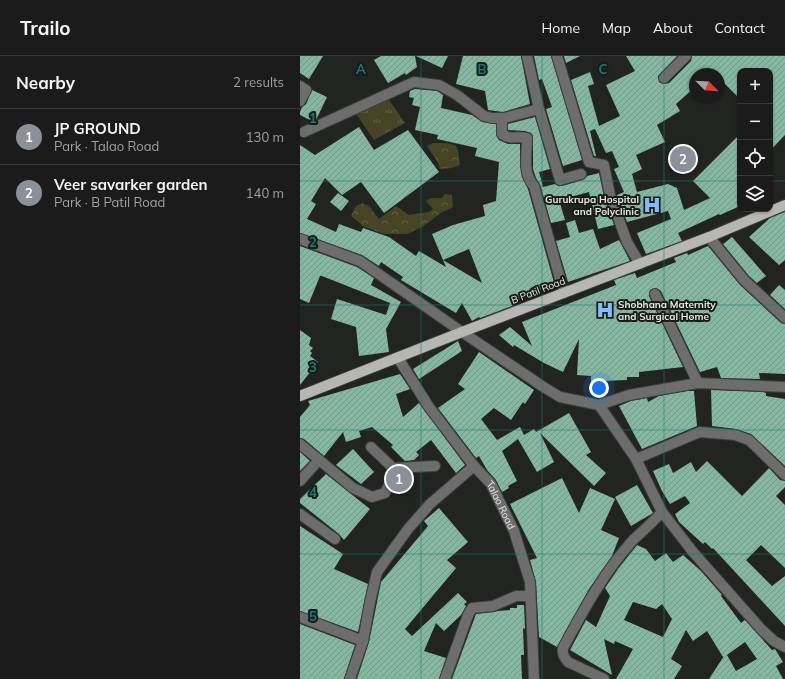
<!DOCTYPE html>
<html lang="en">
<head>
<meta charset="utf-8">
<style>
  :root { --surface:#1a1b1a; --page:#232423; --text:#f1f3f6; --muted:#9fa1a2; --line:#383939; --accent:#8c9099 }
  body { margin:0; font-family:Mulish,sans-serif; background:var(--page); color:var(--text) }
  .controls { position:absolute; right:12px; top:12px; display:grid; overflow:hidden; border-radius:8px; box-shadow:0 1px 3px #0004 }
  .controls button { width:36px; height:36px; display:grid; place-items:center; padding:0; border:0; border-bottom:1px solid var(--line); background:var(--surface); color:var(--text); font:20px sans-serif }
  .compass { position:absolute; left:389px; top:12px; width:36px; height:36px; border-radius:50%; background:var(--surface); box-shadow:0 1px 3px #0004; rotate:114deg }
  .you { position:absolute; left:299px; top:332px; width:14px; height:14px; margin:-10px; border:3px solid #fff; border-radius:50%; background:#1a73e8; box-shadow:0 0 0 6px #1a73e833 }
  .badge { display:grid; place-items:center; width:26px; height:26px; border-radius:50%; background:var(--accent); color:#fff; font-size:13px; font-weight:700 }
  .pin { position:absolute; translate:-50% -50%; border:2px solid #fff; box-shadow:0 1px 4px #0006 }
  .list { margin:0; padding:0; list-style:none }
  h2 { display:flex; justify-content:space-between; align-items:center; height:52px; margin:0; padding:0 16px; font-size:17px }
  h2 small { font-size:13px; font-weight:400; color:var(--muted) }
  .list li { display:grid; grid-template-columns:26px 1fr auto; gap:12px; align-items:center; box-sizing:border-box; height:56px; padding:0 16px; border-top:1px solid var(--line) }
  .list b { display:block; font-size:15px; white-space:nowrap }
  .list p { margin:0; font-size:13px; white-space:nowrap; color:var(--muted) }
  .list em { font-size:13px; font-style:normal; color:var(--muted) }
  .icon { flex:none; width:22px; height:22px; fill:none; stroke:currentColor; stroke-width:2; stroke-linecap:round; stroke-linejoin:round }
  .map { position:relative; flex:none; width:485px; height:623px; overflow:hidden }
  header { display:flex; align-items:center; gap:24px; box-sizing:border-box; height:56px; padding:0 20px; background:var(--surface); border-bottom:1px solid var(--line) }
  header strong { font-size:19px }
  nav { display:flex; gap:22px; margin-inline-start:auto; font-size:14px }
  main { display:flex }
  aside { flex:1; background:var(--surface) }
  .map>svg:first-child { display:block }
  .forest { fill:url(#forest-crowns) }
  .park { fill:url(#park-tufts) }
  .building { fill:url(#building-hatch); fill-rule:evenodd }
  .lines { fill:none; stroke-linecap:round; stroke-linejoin:round }
  .minor-casing { stroke:#3d3f3d; stroke-width:12 }
  .major-casing { stroke:#3d3f3d; stroke-width:12 }
  .minor { stroke:#6c6d6c; stroke-width:10 }
  .major { stroke:#b6b7b4; stroke-width:10 }
  .grid { fill:none; stroke:#1a7c74; stroke-width:1; stroke-opacity:0.55 }
  .labels { text-anchor:middle; stroke-width:4; stroke-linejoin:round; paint-order:stroke }
  .poi-label { font-size:10px; font-weight:bold; fill:#e3e5e3; stroke:#191b19; text-anchor:end }
  .street-label { font-size:10px; fill:#e3e5e3; stroke:#191b19 }
  .grid-label { font-size:13px; text-anchor:middle; font-weight:bold; fill:#1a7c74; stroke:#191b19; stroke-width:4; stroke-linejoin:round; paint-order:stroke }
</style>
</head>
<body>
<header>
<strong>Trailo</strong>
<nav><a>Home</a><a>Map</a><a>About</a><a>Contact</a></nav>
</header>
<main>
<aside>
<h2>Nearby<small>2 results</small></h2>
<ul class="list">
<li><span class="badge">1</span><div><b>JP GROUND</b><p>Park · Talao Road</p></div><em>130 m</em></li>
<li><span class="badge">2</span><div><b>Veer savarker garden</b><p>Park · B Patil Road</p></div><em>140 m</em></li>
</ul>
</aside>
<div class="map">
<svg width="485" height="623" viewBox="0 0 485 623">
  <defs>
    <pattern id="forest-crowns" width="20" height="18" patternUnits="userSpaceOnUse"><rect width="20" height="18" fill="#474426"/><path d="M2 6a3 3 0 1 1 6 0M12 15a3 3 0 1 1 6 0" fill="none" stroke="#615f45"/></pattern>
    <pattern id="park-tufts" width="24" height="20" patternUnits="userSpaceOnUse"><rect width="24" height="20" fill="#474426"/><path d="M3 7l-1-3M5 7V3M7 7l1-3M15 17l-1-3M17 17v-4M19 17l1-3" fill="none" stroke="#615f45"/></pattern>
    <pattern id="building-hatch" width="6" height="6" patternUnits="userSpaceOnUse"><rect width="6" height="6" fill="#85b6a2"/><path d="M-1 1l2-2M0 6l6-6M5 7l2-2" fill="none" stroke="#759a8a"/></pattern>
  </defs>
  <rect width="100%" height="100%" fill="#222422"/>
  <g class="forest">
    <path d="M133,87H146L155,89L158,94L160,109L152,112L140,113L137,105L127,90Z"/>
    <path d="M145,138L152,139L153,151L141,157L122,171L107,178H84L62,170L60,167L51,160L56,150L62,147L69,150L79,163L96,150L109,159L129,156L133,153L126,145L131,142H142Z"/>
  </g>
  <path class="park" d="M87,41L105,67L74,84L55,56Z"/>
  <g class="building">
    <path d="M0,0H23L9,23L0,17Z"/>
    <path d="M81,0H115L117,11L106,19L105,17L88,27L74,4Z"/>
    <path d="M116,0H148L142,12Z"/>
    <path d="M163,0H221L230,48L203,56L188,54L185,35L156,28Z"/>
    <path d="M234,0H251L282,104L263,110L246,53L252,51L242,23L239,24Z"/>
    <path d="M264,0H280L266,7Z"/>
    <path d="M326,0H377L358,20L359,26L363,28L369,27L391,5L392,0H485V79L470,95V15H440V43L419,22V18H395V31L376,48L380,55L357,69L365,86L336,99L342,113L332,118L337,136L368,128L377,132L384,154L410,142L393,125L440,78V150L420,159L419,158L378,177L382,185L346,198L337,177L371,163L368,155L327,166L317,139L324,136L314,113L319,111L312,95L306,97L295,73L290,75L296,100H294L271,24L290,16L294,28L288,30L299,70L320,60L306,29L335,15Z"/>
    <path d="M115,33L137,35L143,39L141,52L172,59L182,66L196,68V78L199,84L208,88H220V108L222,121L228,133L255,230H254L252,228L234,238L214,246L215,249L180,262L179,261L172,265L162,247L156,257L101,224L103,221L81,206L79,210L62,199L0,177V89L15,99L59,71L74,94L108,74L139,116L84,157L61,126L42,139L25,122L11,145L16,148L7,163L36,176L39,168L61,176L63,172L89,181L116,200L119,195L146,211L132,178L153,169L185,160L183,149L196,145L199,106L175,100L177,92L137,83L138,79L115,74L120,51L112,49L114,42L109,41L110,35ZM169,193L182,227L143,204Z"/>
    <path d="M12,34L27,41L16,64L12,65L0,59V56L2,51L6,48Z"/>
    <path d="M235,61L250,113L239,116L243,131L255,128L258,130H262L283,124L287,120L299,117L304,141L314,169L298,173L289,136L259,144L265,164L251,167L240,128L236,122L233,113V80L231,77L225,75L208,74V68Z"/>
    <path d="M38,137L49,145L41,155L30,146Z"/>
    <path d="M485,156V204L479,209L449,181L470,162Z"/>
    <path d="M275,164L279,177L293,173L300,193L319,184L330,205L268,226L256,185L270,181L266,167Z"/>
    <path d="M432,181L466,220L457,227L449,220L423,188Z"/>
    <path d="M0,190L57,211L74,222L71,229L101,246L86,273L89,296L59,300L56,271L31,263L37,243L86,259L90,247L22,220H20L9,247L0,243Z"/>
    <path d="M408,190L440,229L481,267L485,268V318L459,317L460,323L421,322L417,311L400,316L361,235L356,232L350,234L349,240L383,311L339,316V321H327V324L303,325V335L291,334V320L277,319L279,283L263,316L244,307L214,289L213,291L199,279L210,271L232,290L222,266L316,229L314,224L335,217L337,222L376,206L374,202L387,197L388,199Z"/>
    <path d="M479,229L485,234V253L470,239Z"/>
    <path d="M0,274L11,282L9,289L13,292L10,295L12,297L10,300L18,306L0,329Z"/>
    <path d="M158,285L162,295L119,323L113,313Z"/>
    <path d="M179,296L234,334L225,348L223,346L211,364L194,352L181,363L197,384L220,371L224,379L234,373L236,376L269,357L291,396L286,399L306,417L294,430L240,377L254,406L237,416L218,383L202,395L217,425L208,430L209,432L202,436L196,424L187,414L179,400L176,402L138,352L165,333L158,328Z"/>
    <path d="M100,318L110,333L96,338L103,361L119,347L165,409L156,417L131,384L116,396L119,399L114,404L105,405L91,391L93,389L72,371L59,375L61,381L46,386L43,376L24,400L4,383L0,382V361L10,349L8,345Z"/>
    <path d="M411,334L463,336L466,337V340L485,343V410L451,378L436,373L412,370Z"/>
    <path d="M387,335H394L397,370L342,393L319,350L331,345L347,342L348,346L359,340Z"/>
    <path d="M53,393L74,416L61,428L36,409Z"/>
    <path d="M0,396L10,405L0,415Z"/>
    <path d="M407,405L442,440L469,412L480,424L485,425V431L476,440L485,449V512L461,489L446,504L472,530L485,520V570L413,492L412,493L405,486L403,488L379,466L375,458L390,447L385,440L370,448L362,435L353,415L369,408L373,417L391,406L396,416Z"/>
    <path d="M26,418L70,453L44,484L39,478L0,447V443Z"/>
    <path d="M262,422L279,457L290,432L315,443L301,474L319,482L312,500L289,533L257,591L239,581L236,526L230,504L237,502L210,448Z"/>
    <path d="M337,429L353,457L331,470L315,441Z"/>
    <path d="M139,452L168,486L147,504L156,512L105,573L112,580L158,537L167,546L164,548L166,550L161,559L144,575L136,567L124,595L146,602L139,623H57L69,586L81,526L128,470L124,465Z"/>
    <path d="M0,470L43,498L34,513L68,528L58,576L0,555Z"/>
    <path d="M337,489L346,493L355,505L366,497L373,506L383,499L401,515L422,539L421,540L441,567L445,564L472,594L475,593L483,606L476,610L483,623H409L424,600L423,601L407,575L393,585L386,574L371,603L382,610L374,623H316L333,593L315,585L314,588L304,583L312,619L270,594L286,564L296,571L310,540L305,532L318,513ZM333,546L356,553L362,548L372,563L363,581L324,564ZM445,586L457,603L436,615L427,599Z"/>
    <path d="M217,549H224L225,573L223,572L224,599H221L222,623H152L176,558L194,556L198,555L210,554V552H217Z"/>
    <path d="M0,568L55,589L44,623H0Z"/>
  </g>
  <g class="lines">
    <g class="minor-casing">
      <g id="minor">
        <path d="M227,0L239,53L260,124L281,118"/>
        <path d="M257,0L289,106L304,109L310,139L327,186L340,208"/>
        <path d="M364,22L386,0"/>
        <path d="M0,30L6,34L0,45"/>
        <path d="M202,62V78C211,85 218,79 227,82C227,99 222,117 234,130L264,237"/>
        <path d="M4,76L114,26L139,29L157,39L184,60L192,62H204L239,53"/>
        <path d="M409,181L444,224L485,262"/>
        <path d="M0,183L60,205L162,276L242,330L260,341L299,349L336,403L362,456L393,496L462,574L474,585L485,591"/>
        <path d="M355,238L398,327"/>
        <path id="s1" d="M98,302L129,351L174,410L191,428L214,475L230,526L234,623"/>
        <path d="M299,349L329,339L398,327L485,331"/>
        <path d="M0,388L53,432L72,441L85,437L92,423L93,412L71,391"/>
        <path d="M336,403L400,376L435,379L449,384L485,419"/>
        <path d="M93,412L135,410"/>
        <path d="M0,425L19,404"/>
        <path d="M0,458L35,483"/>
        <path d="M0,561L63,585L50,623"/>
        <path d="M63,585L70,546L77,516L108,473L130,448L174,410"/>
        <path d="M145,623L168,559L172,552L193,550L216,540H230"/>
        <path d="M304,623L268,606C264,601 262,598 263,592C283,555 304,516 333,484C343,475 353,466 362,456"/>
      </g>
    </g>
    <g class="major-casing">
      <path id="major" d="M0,340L162,276L409,181L485,149"/>
    </g>
    <use href="#minor" class="minor"/>
    <use href="#major" class="major"/>
  </g>
  <path class="grid" d="M121,0V623M242,0V623M364,0V623M0,125H440M470,125H485M0,249H485M0,374H485M0,498H485"/>
  <defs>
    <g id="hospital-bare" transform="scale(1.38)"><path d="M-5-5h3v3.5h4V-5h3V5h-3V1.5h-4V5h-3Z" fill="#84bcfb" stroke="#191b19" stroke-width="2.5" paint-order="stroke"/></g>
  </defs>
  <g fill-rule="evenodd">
    <use href="#hospital-bare" x="352" y="149"/>
    <use href="#hospital-bare" x="305" y="254"/>
  </g>
  <g class="labels">
    <g class="poi-label">
      <text x="339" y="147">Gurukrupa Hospital<tspan x="339" dy="12">and Polyclinic</tspan></text>
      <text x="318" y="252" text-anchor="start">Shobhana Maternity<tspan x="318" dy="12">and Surgical Home</tspan></text>
    </g>
    <g class="street-label">
      <text transform="translate(238 234) rotate(-21)" y="4">B Patil Road</text>
      <text dy="4" stroke="none"><textPath href="#s1" startOffset="180">Talao Road</textPath></text>
    </g>
  </g>
  <g class="grid-label">
    <text x="61" y="18">A</text>
    <text x="182" y="18">B</text>
    <text x="303" y="18">C</text>
    <text x="13" y="67">1</text>
    <text x="13" y="191">2</text>
    <text x="13" y="316">3</text>
    <text x="13" y="441">4</text>
    <text x="13" y="565">5</text>
  </g>
</svg>
<div class="controls">
<button>+</button>
<button>−</button>
<button><svg class="icon" aria-label="locate" viewBox="0 0 24 24"><circle cx="12" cy="12" r="6"/><path d="M12 2v4M12 18v4M2 12h4M18 12h4"/></svg></button>
<button><svg class="icon" aria-label="layers" viewBox="0 0 24 24"><path d="M12 4l9 5-9 5-9-5zM3 14l9 5 9-5"/></svg></button>
</div>
<svg class="compass" viewBox="-18 -18 36 36"><path d="M0-13l5 13h-10z" fill="#e53935"/><path d="M0 13l5-13h-10z" fill="#9fa1a2"/></svg>
<div class="you"></div>
<div class="pin badge" style="left:99px;top:423px">1</div>
<div class="pin badge" style="left:383px;top:103px">2</div>
</div>
</main>
</body>
</html>
